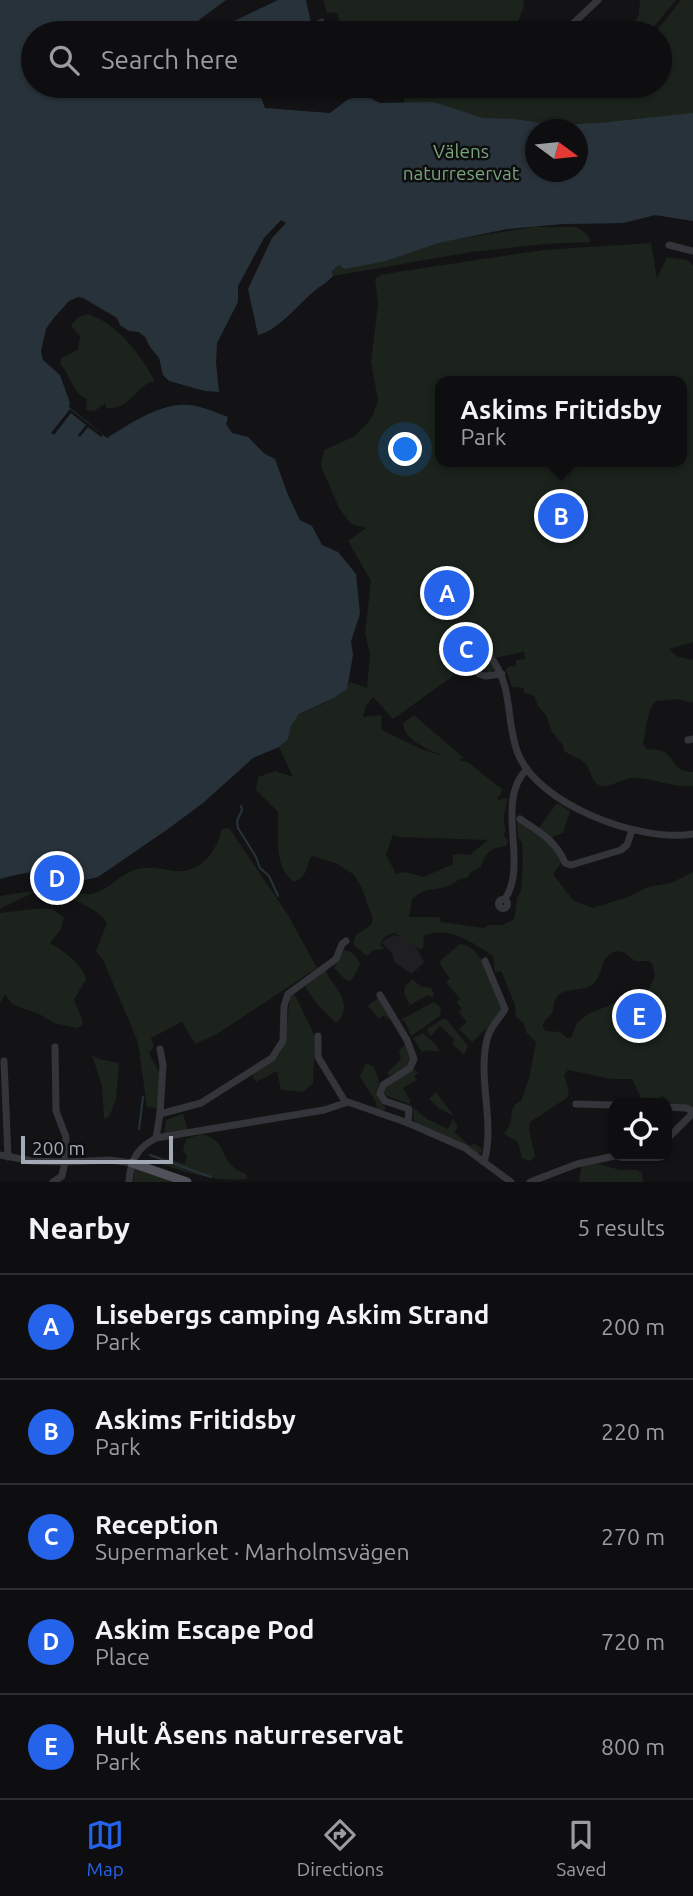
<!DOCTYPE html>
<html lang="en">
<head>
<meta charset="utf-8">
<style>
  :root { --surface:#0e0e10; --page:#1c1c1e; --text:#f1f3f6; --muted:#9b9c9f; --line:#2e2e30; --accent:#2563eb }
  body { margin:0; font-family:Ubuntu,sans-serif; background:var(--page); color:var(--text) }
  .controls { position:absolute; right:21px; bottom:21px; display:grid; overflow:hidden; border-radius:14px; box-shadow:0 2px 5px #0004 }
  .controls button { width:63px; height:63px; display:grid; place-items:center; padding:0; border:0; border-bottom:2px solid var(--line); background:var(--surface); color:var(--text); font:35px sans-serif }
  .compass { position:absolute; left:525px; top:119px; width:63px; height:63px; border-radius:50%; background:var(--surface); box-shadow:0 2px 5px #0004; rotate:105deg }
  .scale { position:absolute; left:21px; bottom:18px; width:152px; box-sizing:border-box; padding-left:7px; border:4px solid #a3a9b7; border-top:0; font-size:19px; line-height:24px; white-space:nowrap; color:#a3a9b7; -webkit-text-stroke:5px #0e0e10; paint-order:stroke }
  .you { position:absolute; left:406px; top:450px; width:24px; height:24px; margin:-18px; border:5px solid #fff; border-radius:50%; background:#1a73e8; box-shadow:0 0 0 10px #1a73e833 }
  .badge { display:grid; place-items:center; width:46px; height:46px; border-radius:50%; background:var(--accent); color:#fff; font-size:23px; font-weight:700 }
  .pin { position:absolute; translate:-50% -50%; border:4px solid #fff; box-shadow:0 2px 7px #0006 }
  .popup { position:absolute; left:435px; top:376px; width:252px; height:91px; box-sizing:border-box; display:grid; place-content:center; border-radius:14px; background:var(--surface); filter:drop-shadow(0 2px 5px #0005); font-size:23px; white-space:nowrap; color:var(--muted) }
  .popup b { font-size:26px; color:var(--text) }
  .popup::after { content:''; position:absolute; left:50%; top:100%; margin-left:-14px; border:14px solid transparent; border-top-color:var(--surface) }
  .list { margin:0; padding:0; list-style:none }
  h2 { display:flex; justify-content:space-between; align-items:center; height:91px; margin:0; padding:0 28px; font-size:30px }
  h2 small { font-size:23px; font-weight:400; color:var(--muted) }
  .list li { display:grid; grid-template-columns:46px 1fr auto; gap:21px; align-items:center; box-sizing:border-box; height:105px; padding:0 28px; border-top:2px solid var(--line) }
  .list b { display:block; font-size:26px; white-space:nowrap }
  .list p { margin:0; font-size:23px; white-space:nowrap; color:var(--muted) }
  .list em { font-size:23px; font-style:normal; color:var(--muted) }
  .icon { flex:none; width:38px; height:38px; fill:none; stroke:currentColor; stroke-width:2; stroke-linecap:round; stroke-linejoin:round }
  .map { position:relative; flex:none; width:693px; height:1182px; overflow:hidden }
  .search { position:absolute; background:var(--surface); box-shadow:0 2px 5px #0004; left:21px; right:21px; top:21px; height:77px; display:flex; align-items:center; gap:18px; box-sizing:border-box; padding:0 24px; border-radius:38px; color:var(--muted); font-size:26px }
  .sheet { height:616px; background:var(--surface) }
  nav { display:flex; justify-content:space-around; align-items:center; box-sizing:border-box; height:98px; border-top:2px solid var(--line); background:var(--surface); font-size:19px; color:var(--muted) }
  nav a { display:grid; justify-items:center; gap:4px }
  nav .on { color:var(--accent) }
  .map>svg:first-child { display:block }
  .built { fill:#1f1f22 }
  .green { fill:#1b231c; fill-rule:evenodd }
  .water { fill:#28323a; fill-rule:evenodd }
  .pier { fill:#131315 }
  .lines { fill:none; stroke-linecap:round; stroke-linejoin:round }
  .stream { stroke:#28323a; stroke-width:2 }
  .minor { stroke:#34353a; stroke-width:7 }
  .major { stroke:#4f525a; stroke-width:9 }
  .labels { text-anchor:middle; stroke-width:5; stroke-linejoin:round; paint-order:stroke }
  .park-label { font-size:19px; fill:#78a47a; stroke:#0e0e10 }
</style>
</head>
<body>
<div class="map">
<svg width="693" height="1182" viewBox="0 0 693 1182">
  <rect width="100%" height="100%" fill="#131315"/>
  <path class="built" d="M394,935L402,937L415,946L424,962L412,974L394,962L392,953L381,942Z"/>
  <g class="green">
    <path d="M323,0H523L524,7L518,21L524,33H345L337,13L327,12Z"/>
    <path d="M640,0H676L652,29L651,33H628L639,15Z"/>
    <path d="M681,0H693V221L655,215L623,223L562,224L507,229L458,239L534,227H576L587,234L591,242L544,244L471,252L333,276L332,271L339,265L345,268L405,98L403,89L392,86H660V33H655ZM536,130H578V172H536Z"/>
    <path d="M651,243L657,279L667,257L687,260L693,265V642L669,649L678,657L693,660V702H688L679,699L656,701C646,711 647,729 643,743L646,749C652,750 658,749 664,752C677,760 672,771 693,772V786C672,788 655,778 634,778C624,778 611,787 603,786C592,785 592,773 587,766C582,758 572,757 564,751L563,745L552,732L546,715L538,706L534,696L523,692L524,688L512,687L506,670L508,667L516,666V660L525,659L524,652L489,659L495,669L490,672L481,670L479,661L471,663L393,719L373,697L366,706L363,717L381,715L382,730L421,749L443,756C429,749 404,741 403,723L414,715L464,758L459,760L469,763L503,790L497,800L508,798C506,808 501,821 506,830L503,835L508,841L506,846C490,848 486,852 481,867L471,872L467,878C458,878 454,884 445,887C430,891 426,887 412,899L409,917H439L441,922L484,928L489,925H502L513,920L515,915L517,898L521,891L523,860L522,843L518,837L517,820L547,839L561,859L560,865L553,874L573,900L593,908L628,897L648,887L671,883L693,872V1109L672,1104L663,1096L652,1103L642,1100L632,1079H611L568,1070L564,1075L569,1091L567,1098L530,1122C527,1133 534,1145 535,1157L530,1161L522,1158L518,1142L504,1134C506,1131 508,1128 510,1124C513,1114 509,1106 521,1101L529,1079L536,1042L526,1032L524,1023L516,1017L515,1005L501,971L495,972L493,956C473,943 449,925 424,936L423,948L420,949L395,933C388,934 382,937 380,945L385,949L374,950L367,956L353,944L356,935L371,925L373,919L361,886L354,875L338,864L313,856L310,858C307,868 305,879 294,882C273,866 279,836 278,812L256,790L258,777L275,771L293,777L279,747C292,735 289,723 299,714C301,713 307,711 309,710C323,704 344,695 350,682L367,688L370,654L365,633L371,581L348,541L366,528L351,524L339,508L321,466L324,450L353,437L366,425L373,415L378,400L371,362L378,304L375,279L381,275L397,272L543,250ZM440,381H682V462H440ZM393,834L399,837L486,840L490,838L470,855L458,854L453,855V864L424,877L405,872L396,874L386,855ZM619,951L625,953L635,961H649L652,964L655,975L649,989L644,994L636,997H624L610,1005L588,1014L577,1023L571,1038H567L560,1032L546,1031L543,1028C542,1019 549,1019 553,1011C554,1007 554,1003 555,1000C562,985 583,994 594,983C605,972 599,954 619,951Z"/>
    <path d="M88,314C119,325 139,353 155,381C136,384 130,411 106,408V403L94,411L86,410L87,399C72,393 71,375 60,364L61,358L78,350L80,336L71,326L78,317Z"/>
    <path d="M557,803L570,811L563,833L551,837L539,828Z"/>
    <path d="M229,828L288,915L317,968L217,1034L195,1044L182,1022L151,1038L154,1047L149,1053L160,1074L157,1108L147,1107L138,1042L103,960L96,951L107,923C95,904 63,897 44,888C58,887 84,896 91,894C111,890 118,874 138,869C152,866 161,869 175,871C202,873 216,852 222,829Z"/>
    <path d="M39,890L3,907L0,910V896Z"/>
    <path d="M33,909H53L64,918L61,929L50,943C63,950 83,965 86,979L74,1000C77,1009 82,1015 83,1025L76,1028L54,1023L39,1014L12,1004L5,994L0,1003V913Z"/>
    <path d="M460,944C482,945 495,988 503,1006L488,1027L472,1042L459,1029L467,1022L459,1012L462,1009L456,1002L460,999L446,982L450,979L439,962Z"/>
    <path d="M344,950C353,951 358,958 360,965L353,978L350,981L345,979L334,968Z"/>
    <path d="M325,970C334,987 356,1006 336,1023L317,1004L304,985Z"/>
    <path d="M413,979L420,986L431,988L434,994L432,998L428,995L410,1005L404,993L405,986Z"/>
    <path d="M292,993L296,997L315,1036L313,1083L303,1092L281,1090L277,1071L256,1082L252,1074C260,1069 269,1064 276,1058C292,1044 284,1012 292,993Z"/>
    <path d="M378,998L391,1017L388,1019L384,1015L379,1019L368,1006Z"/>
    <path d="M434,1002L441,1008L440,1016L411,1036L405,1021L400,1020Z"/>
    <path d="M443,1019H446L468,1046L464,1055L452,1043L455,1040L440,1026L431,1036L427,1032L428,1028Z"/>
    <path d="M423,1033L436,1045L440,1052L428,1050L422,1052L413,1038Z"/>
    <path d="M405,1044L412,1059L408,1067L389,1076L387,1073L401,1059L399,1051Z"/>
    <path d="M92,1055L99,1059L118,1063L119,1066L116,1099L109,1117L104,1119L102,1086Z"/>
    <path d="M366,1063L374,1067L379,1080L377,1096L386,1108L382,1112L377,1110L376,1102L360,1077Z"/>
    <path d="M413,1069L418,1073L414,1076L417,1080L403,1088L411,1102L409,1104L385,1095L384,1088Z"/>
    <path d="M436,1092L454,1116L440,1109L429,1099Z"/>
    <path d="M414,1108L427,1119L448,1129L453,1119L458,1127L454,1132L470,1146L474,1143L482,1149V1152L478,1154L417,1124L413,1118Z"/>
    <path d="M183,1114L188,1130L164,1134L166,1120Z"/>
    <path d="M202,1134C230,1141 217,1164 246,1174L247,1179C221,1182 187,1174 163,1164L167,1158L185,1164L187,1156L183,1151L186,1139Z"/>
    <path d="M595,1163L620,1170H637L642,1173L643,1182H579L582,1164Z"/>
    <path d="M134,1169H137L176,1182H133Z"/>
  </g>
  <g class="water">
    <path d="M0,0H226L199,20L195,33H33V86H350L334,98L260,94L265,108L330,113L347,100L362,94L380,103L433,102L483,118L514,119L554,125L599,123L693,113V221L655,215L623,223L562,224L507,229L438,243L386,261L345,269L339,265L332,271L333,276C327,283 318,287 311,294C296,307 277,331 258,335L248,289L272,238L286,223L281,220L264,238L238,286V302L217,343L216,363L219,392L205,391L169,381L163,375L159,358L150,347L145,337L139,332L129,331L120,325L117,318L83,298L78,297L69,301L53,319L46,329L41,351L43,360L60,375L70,403L69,407L107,438C128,425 154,407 179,405C195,403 213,411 228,417L226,424L232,433L248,437L265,454L275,459L288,495L300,520L312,526L322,545L338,552L356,574L360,614L351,641L353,655L347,689L334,698L299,714L291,726L288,739L279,747L253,758L203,803L168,829L98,877L72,883C67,879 63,874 58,872C44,868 14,875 0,879ZM536,130H578V172H536Z"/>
    <path d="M278,0H306L311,23L323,18L329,33H215L230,23Z"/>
  </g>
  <path class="pier" d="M70,409L103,435L101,437L88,427L80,437L78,435L86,425L71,413L54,435L51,433Z"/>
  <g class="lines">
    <g class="stream">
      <path d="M241,806L242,810L237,821L238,828L256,857L260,868L269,876L278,896"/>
      <path d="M139,1129L143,1097"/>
      <path d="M150,1155L211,1177"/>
    </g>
    <g class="minor">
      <path d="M563,33L598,0"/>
      <path d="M669,245L693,251"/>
      <path d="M502,674L485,676L479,674L474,665L476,658L481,654L489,655C514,686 505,716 517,751C536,805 641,843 693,834"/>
      <path d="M688,740L693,739"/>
      <path d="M520,819C540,832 556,841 565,863L571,865L621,850L627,845L632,830"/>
      <path d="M505,899C529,864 494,801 527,769"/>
      <circle cx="503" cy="904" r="4.5"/>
      <path d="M380,995L407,1040L414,1059L410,1068L383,1085L380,1094L385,1101L409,1109L408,1123"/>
      <path d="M318,1036V1057L346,1103"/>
      <path d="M4,1061L8,1157"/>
      <path d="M576,1104L614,1105"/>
      <path d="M667,1107L686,1108L693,1111"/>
      <path d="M160,1114L163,1065L160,1049"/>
      <path d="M156,1138L160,1114L201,1103L272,1058L283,1041L284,1006L288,994L336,959L342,944L346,941"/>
      <path d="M667,1139L693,1113"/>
      <path d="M0,1155L32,1161L65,1162L66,1137L56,1111L55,1047"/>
      <path d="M484,1162C496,1124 476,1075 488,1036C491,1026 500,1018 505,1009L485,961"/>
      <path d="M53,1182L62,1176L65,1162L110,1160L132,1163"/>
      <path d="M129,1182C130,1161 137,1148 156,1138L324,1110L348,1102L408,1123L465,1148L511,1182"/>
      <path d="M530,1182L577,1164L615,1156"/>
    </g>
    <path class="major" d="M132,1163L187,1182"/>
  </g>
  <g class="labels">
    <g class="park-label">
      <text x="461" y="158">Välens<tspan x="461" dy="22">naturreservat</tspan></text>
    </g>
  </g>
</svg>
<div class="controls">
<button><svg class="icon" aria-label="locate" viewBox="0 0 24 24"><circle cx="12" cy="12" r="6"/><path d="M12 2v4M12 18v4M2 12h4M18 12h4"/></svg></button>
</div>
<svg class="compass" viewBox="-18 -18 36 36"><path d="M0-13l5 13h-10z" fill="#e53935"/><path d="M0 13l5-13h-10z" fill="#9b9c9f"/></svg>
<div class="scale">200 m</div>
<div class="you"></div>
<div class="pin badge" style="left:447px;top:593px">A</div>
<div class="pin badge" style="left:561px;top:516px">B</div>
<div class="popup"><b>Askims Fritidsby</b>Park</div>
<div class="pin badge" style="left:466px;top:649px">C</div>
<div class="pin badge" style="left:57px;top:878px">D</div>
<div class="pin badge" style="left:639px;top:1016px">E</div>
<div class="search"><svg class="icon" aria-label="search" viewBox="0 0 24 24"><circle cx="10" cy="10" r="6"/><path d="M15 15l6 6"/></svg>Search here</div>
</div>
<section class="sheet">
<h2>Nearby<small>5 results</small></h2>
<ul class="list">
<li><span class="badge">A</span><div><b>Lisebergs camping Askim Strand</b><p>Park</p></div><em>200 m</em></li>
<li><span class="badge">B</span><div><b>Askims Fritidsby</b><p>Park</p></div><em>220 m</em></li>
<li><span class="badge">C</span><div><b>Reception</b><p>Supermarket · Marholmsvägen</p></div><em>270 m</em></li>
<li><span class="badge">D</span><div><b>Askim Escape Pod</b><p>Place</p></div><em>720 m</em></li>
<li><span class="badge">E</span><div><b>Hult Åsens naturreservat</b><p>Park</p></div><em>800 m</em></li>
</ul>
</section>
<nav>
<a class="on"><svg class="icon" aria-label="map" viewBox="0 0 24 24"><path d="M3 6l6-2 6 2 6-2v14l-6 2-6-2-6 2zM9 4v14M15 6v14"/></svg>Map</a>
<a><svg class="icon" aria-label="directions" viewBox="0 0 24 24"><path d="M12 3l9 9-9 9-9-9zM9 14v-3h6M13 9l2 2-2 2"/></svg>Directions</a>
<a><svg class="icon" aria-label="saved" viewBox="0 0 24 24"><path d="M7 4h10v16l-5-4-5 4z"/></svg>Saved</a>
</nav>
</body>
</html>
